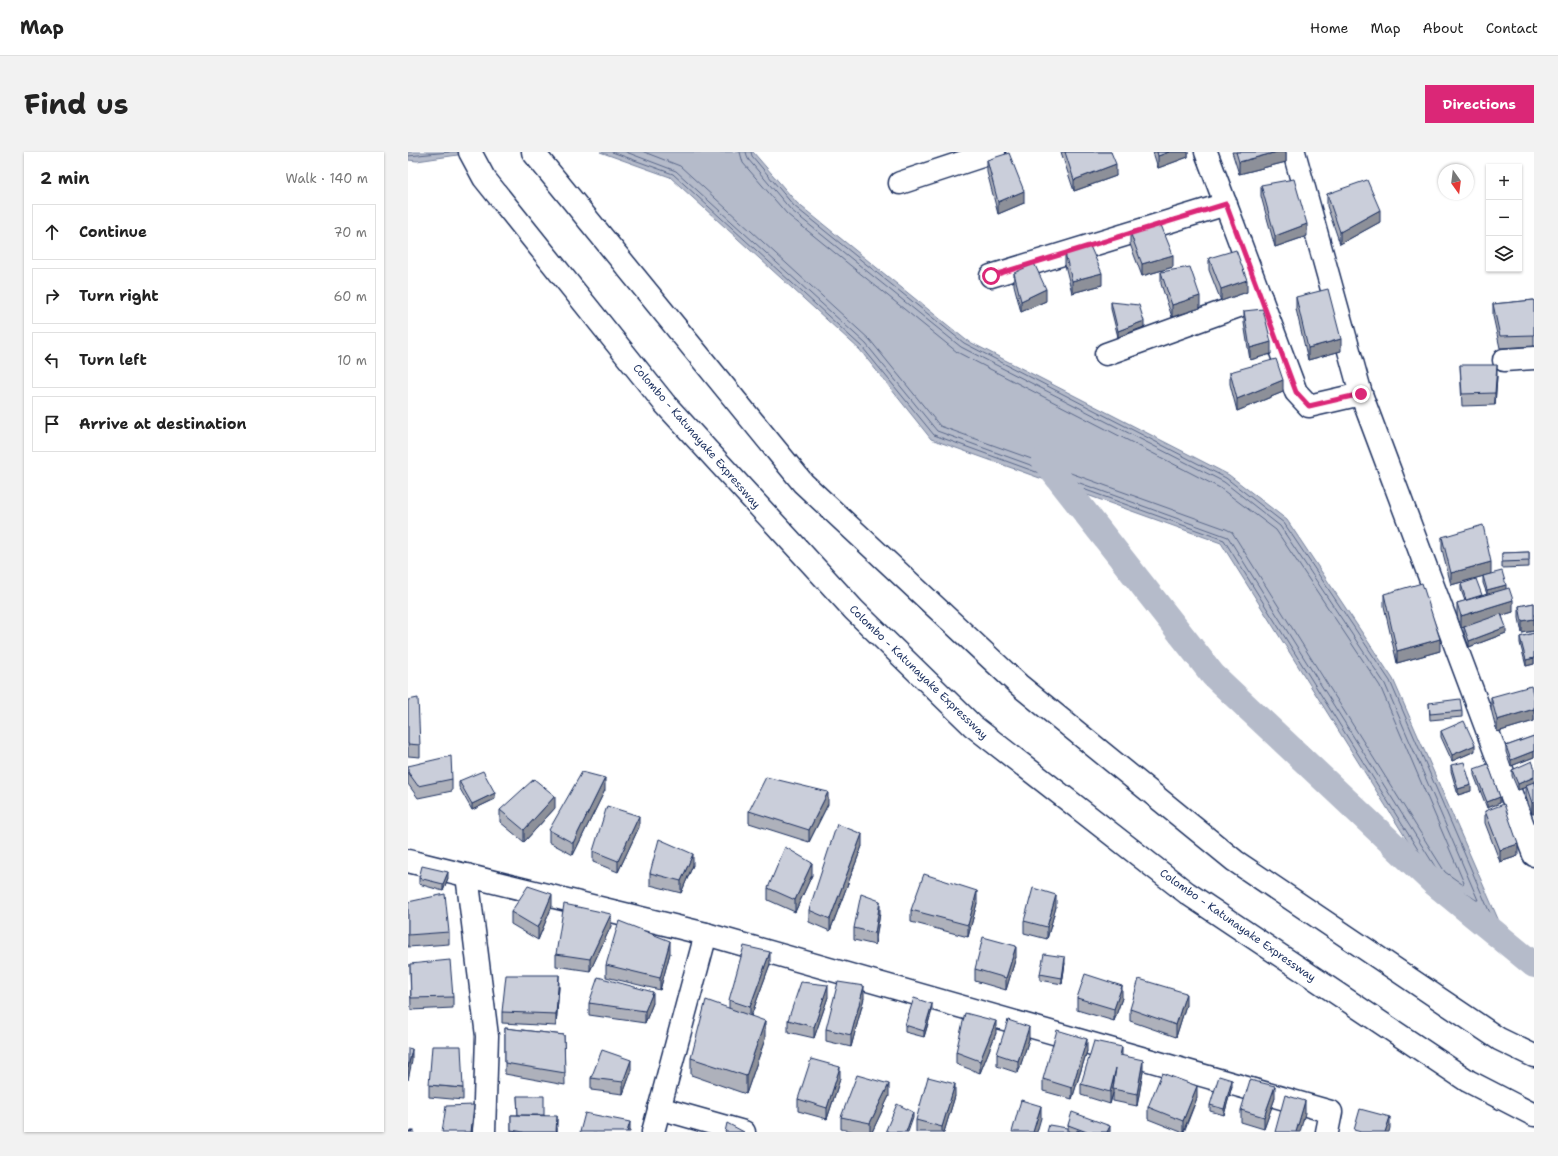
<!DOCTYPE html>
<html lang="en">
<head>
<meta charset="utf-8">
<style>
  :root { --surface:#fff; --page:#f2f2f2; --text:#222; --muted:#767676; --line:#e0e0e0; --accent:#db2777 }
  body { margin:0; font-family:"Shantell Sans",sans-serif; background:var(--page); color:var(--text) }
  .controls { position:absolute; right:12px; top:12px; display:grid; overflow:hidden; border-radius:0px; box-shadow:0 1px 3px #0004 }
  .controls button { width:36px; height:36px; display:grid; place-items:center; padding:0; border:0; border-bottom:1px solid var(--line); background:var(--surface); color:var(--text); font:20px sans-serif }
  .compass { position:absolute; left:1030px; top:12px; width:36px; height:36px; border-radius:50%; background:var(--surface); box-shadow:0 1px 3px #0004; rotate:166deg }
  .stop { position:absolute; width:12px; height:12px; margin:-9px; border:3px solid #db2777; border-radius:50%; background:#fff }
  .stop.end { background:#db2777; border-color:#fff; box-shadow:0 1px 4px #0008 }
  .list { margin:0; padding:0; list-style:none }
  h2 { display:flex; justify-content:space-between; align-items:center; height:52px; margin:0; padding:0 16px; font-size:17px }
  h2 small { font-size:13px; font-weight:400; color:var(--muted) }
  .list li { display:grid; grid-template-columns:26px 1fr auto; gap:12px; align-items:center; box-sizing:border-box; height:56px; margin:0 8px 8px; padding:0 8px; border:1px solid var(--line); border-radius:0px }
  .list b { display:block; font-size:15px; white-space:nowrap }
  .list em { font-size:13px; font-style:normal; color:var(--muted) }
  .icon { flex:none; width:22px; height:22px; fill:none; stroke:currentColor; stroke-width:2; stroke-linecap:round; stroke-linejoin:round }
  .map { position:relative; flex:none; width:1126px; height:980px; overflow:hidden; border-radius:0px }
  header { display:flex; align-items:center; gap:24px; box-sizing:border-box; height:56px; padding:0 20px; background:var(--surface); border-bottom:1px solid var(--line) }
  header strong { font-size:19px }
  nav { display:flex; gap:22px; margin-inline-start:auto; font-size:14px }
  .intro { display:flex; align-items:center; justify-content:space-between; box-sizing:border-box; height:96px; padding:0 24px }
  h1 { margin:0; font-size:28px }
  .button { padding:10px 18px; border-radius:0px; background:var(--accent); color:#fff; font-size:14px; font-weight:700 }
  main { display:flex; gap:24px; padding:0 24px }
  aside { flex:1; background:var(--surface); border-radius:0px; box-shadow:0 1px 3px #0004 }
  .map>svg:first-child { display:block }
  .water { fill:#b5bbca; stroke:#77839f }
  .lines { fill:none; stroke-linecap:round; stroke-linejoin:round }
  .shore { stroke:#596789; stroke-width:1 }
  .canal { stroke:#b5bbca; stroke-width:26 }
  .minor-casing { stroke:#1b2f5e; stroke-width:25 }
  .highway-casing { stroke:#1b2f5e; stroke-width:25 }
  .minor { stroke:#fff; stroke-width:22 }
  .highway { stroke:#fff; stroke-width:22 }
  .wall { fill:#aeb1bb; stroke:#1b2f5e }
  .shaded-wall { fill:#8d9099; stroke:#1b2f5e }
  .building { fill:#caceda; stroke:#1b2f5e }
  .route { stroke:#db2777; stroke-width:5 }
  .labels { text-anchor:middle; stroke-width:3; stroke-linejoin:round; paint-order:stroke }
  .street-label { font-size:11px; fill:#1b2f5e; stroke:#fff }
</style>
</head>
<body>
<header>
<strong>Map</strong>
<nav><a>Home</a><a>Map</a><a>About</a><a>Contact</a></nav>
</header>
<div class="intro"><h1>Find us</h1><a class="button">Directions</a></div>
<main>
<aside>
<h2>2 min<small>Walk · 140 m</small></h2>
<ul class="list">
<li><svg class="icon" aria-label="ahead" viewBox="0 0 24 24"><path d="M12 20V5M6 11l6-6 6 6"/></svg><div><b>Continue</b></div><em>70 m</em></li>
<li><svg class="icon" aria-label="right" viewBox="0 0 24 24"><path d="M7 20v-9h11M14 6l5 5-5 5"/></svg><div><b>Turn right</b></div><em>60 m</em></li>
<li><svg class="icon" aria-label="left" viewBox="0 0 24 24"><path d="M17 20v-9H6M10 6l-5 5 5 5"/></svg><div><b>Turn left</b></div><em>10 m</em></li>
<li><svg class="icon" aria-label="arrive" viewBox="0 0 24 24"><path d="M6 21V4h12l-3 4 3 4H6"/></svg><div><b>Arrive at destination</b></div></li>
</ul>
</aside>
<div class="map">
<svg width="1126" height="980" viewBox="0 0 1126 980">
  <rect width="100%" height="100%" fill="#fff"/>
  <filter id="ink" filterUnits="userSpaceOnUse"><feTurbulence type="fractalNoise" baseFrequency=".025" numOctaves="2"/><feDisplacementMap in="SourceGraphic" scale="8" xChannelSelector="R" yChannelSelector="G"/><feConvolveMatrix kernelMatrix="1 2 1 2 8 2 1 2 1" color-interpolation-filters="sRGB"/></filter>
  <g filter="url(#ink)">
    <g class="water">
      <path d="M0,0H70L9,9L0,8Z"/>
      <path d="M192,0H345L389,51L558,188L821,323L879,368L985,527L1094,776L1026,731L813,391L523,287L452,198L262,25Z"/>
    </g>
    <g class="lines">
      <g class="shore">
        <path d="M204,0L265,22L455,196L526,283L816,388L1029,728L1079,761H1082L982,529L876,371L818,326L556,191L386,54L344,4L343,0"/>
        <path d="M218,0L268,19L458,192L529,279L820,385L1033,724L1068,748H1070L977,532L872,374L816,330L553,195L383,58L340,7L338,0"/>
        <path d="M236,0L272,14L462,188L532,274L818,377L824,380L1037,720L1054,732L1056,731L972,534L868,378L812,336L549,200L379,62L335,11L332,0"/>
        <path d="M0,4L41,0"/>
      </g>
      <path class="canal" d="M636,308L805,523L1026,731L1126,813"/>
      <g class="minor-casing">
        <g id="minor">
          <path d="M798,0L888,240L901,254L953,242"/>
          <path d="M886,0L953,242L1126,703"/>
          <path d="M492,31L586,0"/>
          <path d="M583,124L818,52"/>
          <path d="M698,202L853,146"/>
          <path d="M1096,208L1126,206"/>
          <path d="M0,709L298,782L923,960L919,980"/>
          <path d="M59,723L79,884L76,980"/>
          <path d="M251,956L336,980"/>
          <path d="M245,980L298,782"/>
        </g>
      </g>
      <g class="highway-casing">
        <g id="highway">
          <path d="M62,0L76,26L257,252L446,458L565,574L779,741L1060,929L1126,963"/>
          <path d="M125,0L395,331L611,533L827,709L1091,887L1126,904"/>
        </g>
      </g>
      <use href="#minor" class="minor"/>
      <use href="#highway" class="highway"/>
    </g>
    <g class="wall">
      <path d="M653,0H703L708,24L666,39Z"/>
      <path d="M745,0H780V5L750,16Z"/>
      <path d="M824,0H878V10L831,22Z"/>
      <path d="M579,8L616,51L590,62L579,20Z"/>
      <path d="M853,33L899,84L867,95L853,44Z"/>
      <path d="M919,42L972,70L932,92L919,54Z"/>
      <path d="M722,80L765,115L734,124L722,92Z"/>
      <path d="M657,101L694,133L664,141L657,113Z"/>
      <path d="M801,106L839,140L813,149L801,118Z"/>
      <path d="M753,120L792,156L764,165L753,132Z"/>
      <path d="M606,121L638,149L613,160L606,133Z"/>
      <path d="M888,145L933,199L900,208L888,157Z"/>
      <path d="M1126,148V194L1092,196L1085,164V152Z"/>
      <path d="M703,150L736,175L710,185L703,157Z"/>
      <path d="M836,159L863,202L842,208L836,171Z"/>
      <path d="M1052,213L1089,224L1087,253L1054,254Z"/>
      <path d="M822,220L875,240L829,259L822,232Z"/>
      <path d="M1034,385L1083,422L1043,433L1034,397Z"/>
      <path d="M1121,400V415L1094,416V401Z"/>
      <path d="M1075,424L1098,437L1105,460L1094,463L1098,481L1061,495L1056,481V475L1072,470L1053,476L1049,463V451L1057,449L1053,438V432L1074,444L1079,442L1075,431Z"/>
      <path d="M976,442L1032,499L989,511L976,454Z"/>
      <path d="M1126,451V479L1114,481L1111,466V454Z"/>
      <path d="M1126,481V512L1118,514L1112,491V485Z"/>
      <path d="M1083,545L1126,546V569L1089,580L1083,557Z"/>
      <path d="M0,548L12,593V605L0,604Z"/>
      <path d="M1021,551L1054,559V565L1022,568Z"/>
      <path d="M1033,579L1067,599L1044,609L1033,585Z"/>
      <path d="M1126,584V605L1103,614L1098,600V594Z"/>
      <path d="M1043,613L1063,639L1050,643L1043,619Z"/>
      <path d="M0,614L44,627V639L10,646L0,632Z"/>
      <path d="M1126,614L1124,662L1118,645V635L1110,638L1104,624V618Z"/>
      <path d="M1066,617L1092,651L1079,656L1066,623Z"/>
      <path d="M51,629L87,647L64,658L51,635Z"/>
      <path d="M197,638L165,703L141,690V678Z"/>
      <path d="M420,652L401,690L341,671V659Z"/>
      <path d="M147,656L116,690L92,670V658Z"/>
      <path d="M1077,659L1110,704L1092,710L1077,671Z"/>
      <path d="M231,675L210,720L185,710V699Z"/>
      <path d="M454,694L422,779L401,770V758Z"/>
      <path d="M285,713L273,741L242,733V721Z"/>
      <path d="M404,723L387,760L360,748V736Z"/>
      <path d="M11,726H40L35,739L11,732Z"/>
      <path d="M0,750L41,780V792L0,795Z"/>
      <path d="M569,751L560,785L503,770V758Z"/>
      <path d="M144,754L130,788L103,772V760Z"/>
      <path d="M648,755L639,787L616,781V769Z"/>
      <path d="M472,761L467,793L446,788V776Z"/>
      <path d="M203,774L182,819L148,814V802Z"/>
      <path d="M262,801L252,838L198,825V813Z"/>
      <path d="M608,805L598,838L567,829V817Z"/>
      <path d="M657,811L654,832L632,828V822Z"/>
      <path d="M2,812L45,845V856L3,858Z"/>
      <path d="M362,812L343,864L357,887L338,942L283,923V906L321,856V848Z"/>
      <path d="M151,835L148,874L94,871V860Z"/>
      <path d="M420,845L406,886L380,880V868Z"/>
      <path d="M456,846L443,895L418,889V877Z"/>
      <path d="M669,846H714L706,869L669,858Z"/>
      <path d="M181,851H245L237,871L181,863Z"/>
      <path d="M778,853L768,885L722,869V857Z"/>
      <path d="M524,858L516,885L497,880V873Z"/>
      <path d="M97,876L156,883L157,933L97,922Z"/>
      <path d="M588,881L572,921L548,912V900Z"/>
      <path d="M621,887L610,921L589,914V902Z"/>
      <path d="M679,899L664,947L635,939V927Z"/>
      <path d="M714,904L735,920L729,954L705,949V941L702,952L673,943V932Z"/>
      <path d="M223,920L215,942L183,938V926Z"/>
      <path d="M432,927L419,967L390,959V947Z"/>
      <path d="M21,933L55,936V948L21,945Z"/>
      <path d="M824,934L816,963L802,959V953Z"/>
      <path d="M109,944L136,963L149,976V980H103V963H110Z"/>
      <path d="M481,944L464,980H448L433,977V965Z"/>
      <path d="M547,944L536,980H508V968Z"/>
      <path d="M789,946L776,980H773L740,967V955Z"/>
      <path d="M867,946L856,977L833,970V958Z"/>
      <path d="M660,973L701,980H663L660,979Z"/>
    </g>
    <g class="shaded-wall">
      <path d="M761,0H780V5L750,16V4Z"/>
      <path d="M869,0H878V10L831,22V10Z"/>
      <path d="M708,12V24L666,39V28Z"/>
      <path d="M616,39V51L590,62V50Z"/>
      <path d="M972,58V70L932,92V80Z"/>
      <path d="M899,72V84L867,95V84Z"/>
      <path d="M765,103V115L734,124V112Z"/>
      <path d="M694,121V133L664,141V129Z"/>
      <path d="M839,128V140L813,149V137Z"/>
      <path d="M638,137V149L613,160V149Z"/>
      <path d="M792,144V156L764,165V153Z"/>
      <path d="M736,169V175L710,185V179Z"/>
      <path d="M933,187V199L900,208V196Z"/>
      <path d="M863,190V202L842,208V196Z"/>
      <path d="M1089,213V224L1087,253V241Z"/>
      <path d="M875,228V240L829,259V247Z"/>
      <path d="M1083,410V422L1043,433V421Z"/>
      <path d="M1098,433V439L1079,444V438Z"/>
      <path d="M1105,448V460L1053,476V464Z"/>
      <path d="M1126,467V479L1114,481V469Z"/>
      <path d="M1098,475V481L1061,495V489Z"/>
      <path d="M1032,487V499L989,511V499Z"/>
      <path d="M1126,506V512L1118,514V508Z"/>
      <path d="M1126,557V569L1089,580V568Z"/>
      <path d="M1067,593V599L1044,609V603Z"/>
      <path d="M1126,599V605L1103,614V608Z"/>
      <path d="M1126,625V631L1118,633V635L1110,638V632Z"/>
      <path d="M197,626V638L165,703V691Z"/>
      <path d="M1063,633V639L1050,643V637Z"/>
      <path d="M420,640V652L401,690V678Z"/>
      <path d="M87,641V647L64,658V652Z"/>
      <path d="M147,644V656L116,690V678Z"/>
      <path d="M1092,645V651L1079,656V650Z"/>
      <path d="M1126,650V662H1124V651Z"/>
      <path d="M231,664V675L210,720V709Z"/>
      <path d="M454,682V694L422,779V767Z"/>
      <path d="M1110,692V704L1092,710V698Z"/>
      <path d="M285,702V713L273,741V729Z"/>
      <path d="M404,711V723L387,760V748Z"/>
      <path d="M40,720V726L35,739V732Z"/>
      <path d="M569,739V751L560,785V773Z"/>
      <path d="M144,742V754L130,788V776Z"/>
      <path d="M648,743V755L639,787V775Z"/>
      <path d="M472,749V761L467,793V781Z"/>
      <path d="M203,762V774L182,819V807Z"/>
      <path d="M262,789V801L252,838V826Z"/>
      <path d="M608,794V805L598,838V826Z"/>
      <path d="M362,800V812L342,867V855Z"/>
      <path d="M657,805V811L654,832V826Z"/>
      <path d="M151,823V835L148,874V862Z"/>
      <path d="M420,833V845L406,886V875Z"/>
      <path d="M456,834V846L443,895V883Z"/>
      <path d="M714,834V846L706,869V857Z"/>
      <path d="M245,840V851L237,871V859Z"/>
      <path d="M778,841V853L768,885V873Z"/>
      <path d="M524,852V858L516,885V879Z"/>
      <path d="M357,869V887L338,942V924Z"/>
      <path d="M588,869V881L572,921V909Z"/>
      <path d="M621,875V887L610,921V909Z"/>
      <path d="M679,887V899L664,947V936Z"/>
      <path d="M714,895V907L712,903Z"/>
      <path d="M4,897V909L0,928V916Z"/>
      <path d="M223,908V920L215,942V930Z"/>
      <path d="M735,908V920L729,954V942Z"/>
      <path d="M432,915V927L419,967V956Z"/>
      <path d="M708,916L705,937V941L702,952V940Z"/>
      <path d="M824,928V934L816,963V957Z"/>
      <path d="M481,932V944L464,980H462V971Z"/>
      <path d="M547,932V944L536,980H534V975Z"/>
      <path d="M789,934V946L775,980V969Z"/>
      <path d="M867,934V946L856,977V965Z"/>
      <path d="M897,949V961L892,980H888Z"/>
      <path d="M66,953V965L64,980H63Z"/>
      <path d="M633,954V966L629,980H625Z"/>
      <path d="M505,960V966L500,980H498Z"/>
      <path d="M149,964V980H148Z"/>
      <path d="M982,965V976L981,980H977Z"/>
      <path d="M222,970V980H219Z"/>
      <path d="M702,974V980H699Z"/>
    </g>
    <g class="building">
      <path d="M657,0H703L708,12L666,28Z"/>
      <path d="M749,0H761L750,4Z"/>
      <path d="M828,0H869L831,10Z"/>
      <path d="M601,1L616,39L590,50L579,8Z"/>
      <path d="M886,27L899,72L867,84L853,33Z"/>
      <path d="M959,28L972,58L932,80L919,42Z"/>
      <path d="M753,73L765,103L734,112L722,80Z"/>
      <path d="M682,94L694,121L664,129L657,101Z"/>
      <path d="M828,98L839,128L813,137L801,106Z"/>
      <path d="M626,111L638,137L613,149L606,121Z"/>
      <path d="M782,115L792,144L764,153L753,120Z"/>
      <path d="M920,137L933,187L900,196L888,145Z"/>
      <path d="M1126,148V183L1092,184L1085,152Z"/>
      <path d="M703,150L731,153L736,169L710,179Z"/>
      <path d="M855,157L863,190L842,196L836,159Z"/>
      <path d="M868,207L875,228L829,247L822,220Z"/>
      <path d="M1052,213H1089L1087,241L1054,242Z"/>
      <path d="M1075,373L1083,410L1043,421L1034,385Z"/>
      <path d="M1121,400V409L1094,410V401Z"/>
      <path d="M1094,419L1098,433L1079,438L1075,424Z"/>
      <path d="M1068,427L1074,443L1058,448L1053,432Z"/>
      <path d="M1014,431L1032,487L989,499L976,442Z"/>
      <path d="M1101,436L1105,448L1053,464L1049,451Z"/>
      <path d="M1126,451V467L1114,469L1111,454Z"/>
      <path d="M1093,462L1098,475L1061,489L1056,475Z"/>
      <path d="M1126,481V506L1118,508L1112,485Z"/>
      <path d="M1123,534L1126,546V557L1089,568L1083,545Z"/>
      <path d="M10,546L12,593L0,592V548Z"/>
      <path d="M1052,547L1054,559L1022,562L1021,551Z"/>
      <path d="M1056,569L1067,593L1044,603L1033,579Z"/>
      <path d="M1126,584V599L1103,608L1098,594Z"/>
      <path d="M43,604L44,627L10,634L0,620V614Z"/>
      <path d="M1124,609L1126,614V625L1110,632L1104,618Z"/>
      <path d="M1056,610L1063,633L1050,637L1043,613Z"/>
      <path d="M1080,612L1092,645L1079,650L1066,617Z"/>
      <path d="M75,619L87,641L64,652L51,629Z"/>
      <path d="M174,620L197,626L165,691L141,678Z"/>
      <path d="M358,625L420,640L401,678L341,659Z"/>
      <path d="M126,627L147,644L116,678L92,658Z"/>
      <path d="M1126,630V650L1124,651L1118,633Z"/>
      <path d="M1096,652L1110,692L1092,698L1077,659Z"/>
      <path d="M199,654L231,664L210,709L185,699Z"/>
      <path d="M429,672L454,682L422,767L401,758Z"/>
      <path d="M251,687L285,702L273,729L242,721Z"/>
      <path d="M377,695L404,711L387,748L360,736Z"/>
      <path d="M14,714L40,720L35,732L11,726Z"/>
      <path d="M516,722L569,739L560,773L503,758Z"/>
      <path d="M120,734L144,742L130,776L103,760Z"/>
      <path d="M625,736L648,743L639,775L616,769Z"/>
      <path d="M37,742L41,780L0,783V750Z"/>
      <path d="M453,742L472,749L467,781L446,776Z"/>
      <path d="M156,752L203,762L182,807L148,802Z"/>
      <path d="M211,769L262,789L252,826L198,813Z"/>
      <path d="M575,785L608,794L598,826L567,817Z"/>
      <path d="M336,794L362,800L342,855L321,848Z"/>
      <path d="M636,802L657,805L654,826L632,822Z"/>
      <path d="M42,808L45,845L3,846L2,812Z"/>
      <path d="M677,822L714,834L706,857L669,846Z"/>
      <path d="M98,823H151L148,862L94,860Z"/>
      <path d="M190,825L245,840L237,859L181,851Z"/>
      <path d="M731,827L778,841L768,873L722,857Z"/>
      <path d="M393,830L420,833L406,875L380,868Z"/>
      <path d="M430,830L456,834L443,883L418,877Z"/>
      <path d="M506,846L524,852L516,879L497,873Z"/>
      <path d="M298,848L357,869L338,924L283,906Z"/>
      <path d="M557,861L588,869L572,909L548,900Z"/>
      <path d="M600,868L621,875L610,909L589,902Z"/>
      <path d="M97,876L156,883L157,921L97,911Z"/>
      <path d="M649,878L679,887L664,936L635,927Z"/>
      <path d="M686,889L714,895L712,903L735,908L729,942L705,937L708,916L702,940L673,932Z"/>
      <path d="M24,894H53L55,936L21,933Z"/>
      <path d="M0,896L4,897L0,916Z"/>
      <path d="M194,898L223,908L215,930L183,926Z"/>
      <path d="M403,907L432,915L419,956L390,947Z"/>
      <path d="M754,921L789,934L775,969L740,955Z"/>
      <path d="M449,923L481,932L462,971L433,965Z"/>
      <path d="M811,924L824,928L816,957L802,953Z"/>
      <path d="M520,925L547,932L534,975L508,968Z"/>
      <path d="M842,928L867,934L856,965L833,958Z"/>
      <path d="M877,943L897,949L888,980H867Z"/>
      <path d="M109,944H136V963H110Z"/>
      <path d="M613,948L633,954L625,980H604Z"/>
      <path d="M489,952L505,960L498,980H481L478,978Z"/>
      <path d="M66,953L63,980H34L38,954Z"/>
      <path d="M952,957L982,965L977,980H953L946,978Z"/>
      <path d="M664,960L702,974L699,980H679L660,973Z"/>
      <path d="M177,961L222,970L219,980H172Z"/>
      <path d="M103,963L149,964L148,980H116L103,978Z"/>
      <path d="M319,971L336,980H317Z"/>
      <path d="M641,973L659,976V980H639Z"/>
      <path d="M669,978L675,980H669Z"/>
      <rect x="0" y="979" width="6" height="1"/>
    </g>
  </g>
  <g class="lines" filter="url(#ink)">
    <path class="route" d="M583,124L818,52L888,240L901,254L953,242"/>
  </g>
  <g class="labels">
    <g class="street-label">
      <text transform="translate(289 284) rotate(49)" y="4">Colombo - Katunayake Expressway</text>
      <text transform="translate(511 520) rotate(44)" y="4">Colombo - Katunayake Expressway</text>
      <text transform="translate(830 773) rotate(35)" y="4">Colombo - Katunayake Expressway</text>
    </g>
  </g>
</svg>
<div class="controls">
<button>+</button>
<button>−</button>
<button><svg class="icon" aria-label="layers" viewBox="0 0 24 24"><path d="M12 4l9 5-9 5-9-5zM3 14l9 5 9-5"/></svg></button>
</div>
<svg class="compass" viewBox="-18 -18 36 36"><path d="M0-13l5 13h-10z" fill="#e53935"/><path d="M0 13l5-13h-10z" fill="#767676"/></svg>
<div class="stop" style="left:583px;top:124px"></div>
<div class="stop end" style="left:953px;top:242px"></div>
</div>
</main>
</body>
</html>
